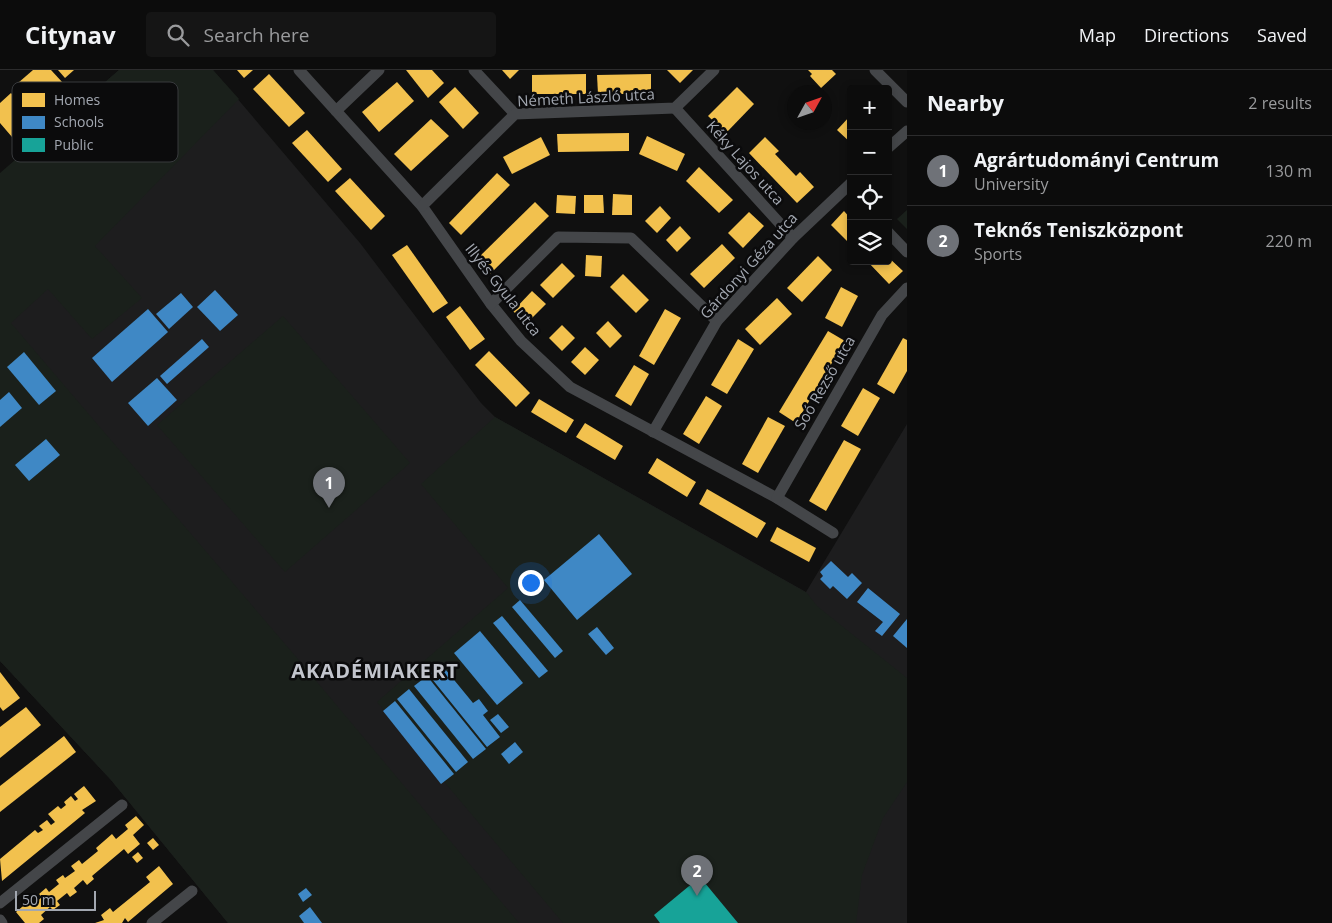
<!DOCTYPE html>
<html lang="en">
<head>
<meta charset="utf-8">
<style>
  :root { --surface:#0c0c0c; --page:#151515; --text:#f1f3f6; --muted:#9a9b9d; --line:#2c2c2d; --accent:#6f7278 }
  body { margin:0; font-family:"Open Sans",sans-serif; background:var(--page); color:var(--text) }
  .controls { position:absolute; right:15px; top:15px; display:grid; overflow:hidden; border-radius:5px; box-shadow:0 2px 8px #0003 }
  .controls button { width:45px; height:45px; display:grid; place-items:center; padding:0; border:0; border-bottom:1px solid var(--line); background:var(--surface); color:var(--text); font:25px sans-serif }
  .compass { position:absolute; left:787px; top:15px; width:45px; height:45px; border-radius:50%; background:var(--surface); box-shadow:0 2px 8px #0003; rotate:50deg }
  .scale { position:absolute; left:15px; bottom:12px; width:81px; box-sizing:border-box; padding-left:5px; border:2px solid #a2a7b0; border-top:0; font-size:14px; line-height:18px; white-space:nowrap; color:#a2a7b0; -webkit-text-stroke:4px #0b0b0c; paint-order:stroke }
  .you { position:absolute; left:530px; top:512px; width:18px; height:18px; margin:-12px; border:4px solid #fff; border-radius:50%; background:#1a73e8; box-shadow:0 0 0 8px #1a73e833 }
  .badge { display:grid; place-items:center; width:32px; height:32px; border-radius:50%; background:var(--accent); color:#fff; font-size:16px; font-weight:700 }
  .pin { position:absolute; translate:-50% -41px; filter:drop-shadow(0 1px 2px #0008) }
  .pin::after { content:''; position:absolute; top:26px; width:18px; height:15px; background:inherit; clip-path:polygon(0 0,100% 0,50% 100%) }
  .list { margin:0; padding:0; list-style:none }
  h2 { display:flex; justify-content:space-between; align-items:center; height:65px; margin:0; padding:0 20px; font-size:21px }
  h2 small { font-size:16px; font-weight:400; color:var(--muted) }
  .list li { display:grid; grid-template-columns:32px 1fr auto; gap:15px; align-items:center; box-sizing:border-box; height:70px; padding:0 20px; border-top:1px solid var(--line) }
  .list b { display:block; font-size:19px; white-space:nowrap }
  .list p { margin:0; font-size:16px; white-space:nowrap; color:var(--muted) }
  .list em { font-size:16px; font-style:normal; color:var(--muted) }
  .icon { flex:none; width:28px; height:28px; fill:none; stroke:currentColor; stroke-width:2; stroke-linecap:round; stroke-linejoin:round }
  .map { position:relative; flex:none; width:907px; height:853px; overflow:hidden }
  header { display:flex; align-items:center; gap:30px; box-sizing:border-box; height:70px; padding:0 25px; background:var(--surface); border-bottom:1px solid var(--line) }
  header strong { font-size:24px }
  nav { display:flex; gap:28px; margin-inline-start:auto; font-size:18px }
  .search { width:350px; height:45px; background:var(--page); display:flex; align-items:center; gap:12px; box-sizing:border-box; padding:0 18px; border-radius:5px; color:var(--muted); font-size:19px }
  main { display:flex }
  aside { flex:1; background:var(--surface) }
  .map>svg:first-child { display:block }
  .built { fill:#1d1d1e }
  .green { fill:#1a201b }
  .homes { fill:#f2c14e }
  .schools { fill:#3f88c5 }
  .public { fill:#17a398 }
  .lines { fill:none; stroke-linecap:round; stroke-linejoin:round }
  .minor { stroke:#444649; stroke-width:11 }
  .labels { text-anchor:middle; stroke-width:5; stroke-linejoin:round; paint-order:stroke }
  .street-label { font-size:15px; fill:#a2a7b0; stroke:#0b0b0c }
  .district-label { font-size:20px; font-weight:bold; letter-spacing:1px; fill:#c2c5cd; stroke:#0b0b0c }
  .key { fill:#0b0b0c; stroke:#383a3d; stroke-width:1 }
  .key-label { font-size:14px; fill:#a2a7b0 }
</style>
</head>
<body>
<header>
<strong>Citynav</strong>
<div class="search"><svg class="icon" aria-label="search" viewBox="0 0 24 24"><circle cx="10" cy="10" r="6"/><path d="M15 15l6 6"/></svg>Search here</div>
<nav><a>Map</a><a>Directions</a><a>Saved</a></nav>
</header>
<main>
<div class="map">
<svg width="907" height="853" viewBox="0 0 907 853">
  <rect width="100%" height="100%" fill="#101010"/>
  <path class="built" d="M119,0H213L360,173L481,333L495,347L806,522L907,354V853H228L111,710L0,591V104Z"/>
  <g class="green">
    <path d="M119,0H213L239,29L95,176L142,228L92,269L48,219L11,253L297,588L519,853H228L111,710L0,591V103Z"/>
    <path d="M907,140V159L897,149Z"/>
    <path d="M283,246L410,393L285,502L157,355Z"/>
    <path d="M495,347L807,523L817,536L907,608V712L883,748L862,805L856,853H563L377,632L508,518L421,414Z"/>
  </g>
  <g class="homes">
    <path d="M33,0H51L63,13L37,35L18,13Z"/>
    <path d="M58,0H74L65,8Z"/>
    <path d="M237,0H253L244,8Z"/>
    <path d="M406,0H432L444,13L428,28Z"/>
    <path d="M502,0H519L510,9Z"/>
    <path d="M667,0H693L680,13Z"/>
    <path d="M808,0H832L836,4L821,18L810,6L812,4Z"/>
    <path d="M269,4L305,43L289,57L253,19Z"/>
    <path d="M586,4V24H532V5Z"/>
    <path d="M651,4V24H598L597,5Z"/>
    <path d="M397,12L414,31L379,62L362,42Z"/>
    <path d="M455,17L479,43L463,59L439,32Z"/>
    <path d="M737,17L754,34L726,63L708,46Z"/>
    <path d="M11,23L18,31L20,29L35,46L12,67L0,53V33Z"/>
    <path d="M851,45V73L837,60Z"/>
    <path d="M431,49L449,66L411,101L394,84Z"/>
    <path d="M307,60L342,99L328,112L292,73Z"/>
    <path d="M629,63V81L558,82L557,64Z"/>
    <path d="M647,66L685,84L677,101L639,84Z"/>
    <path d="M541,67L550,85L512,104L503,87Z"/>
    <path d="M765,67L779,81L775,84L796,106L800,102L814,117L797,133L749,83Z"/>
    <path d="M699,97L733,130L719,143L686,111Z"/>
    <path d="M497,103L510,115L461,165L449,153Z"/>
    <path d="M350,108L385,146L371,160L335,121Z"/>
    <path d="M613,124L632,125V145H612Z"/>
    <path d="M557,125L576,126L575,144L556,143Z"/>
    <path d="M584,125H603L604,143H584Z"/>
    <path d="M535,132L549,146L490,204L476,190Z"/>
    <path d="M660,136L671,148L657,163L645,151Z"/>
    <path d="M844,141L851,149V175L831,155Z"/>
    <path d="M749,142L764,156L743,178L728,163Z"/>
    <path d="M680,156L691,168L677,182L666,170Z"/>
    <path d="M722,174L735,188L704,218L690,204Z"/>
    <path d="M407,175L448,233L433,243L392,185Z"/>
    <path d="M586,185L602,186L601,207L585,206Z"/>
    <path d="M818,186L832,200L802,232L787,218Z"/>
    <path d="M888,187L903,201L889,214L867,191H888Z"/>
    <path d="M562,193L575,206L553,228L540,215Z"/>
    <path d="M623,204L649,230L636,243L610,217Z"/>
    <path d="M841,217L858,226L842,257L825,248Z"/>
    <path d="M532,221L546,234L526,254L513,241Z"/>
    <path d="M777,228L792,244L760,275L745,259Z"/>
    <path d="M460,236L485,269L470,280L446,247Z"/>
    <path d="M665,239L681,248L654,295L639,286Z"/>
    <path d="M608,251L622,266L610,278L596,263Z"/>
    <path d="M562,255L575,268L562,281L549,268Z"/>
    <path d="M828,261L845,271L796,353L779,342Z"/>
    <path d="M903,268L907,270V301L894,324L877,314Z"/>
    <path d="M738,269L754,279L727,324L711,315Z"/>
    <path d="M585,277L599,290L585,305L571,292Z"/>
    <path d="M489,281L530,323L516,337L475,295Z"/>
    <path d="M634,295L649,304L631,336L615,326Z"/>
    <path d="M863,318L880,328L858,366L841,356Z"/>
    <path d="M706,326L722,336L699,374L683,364Z"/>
    <path d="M539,329L574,350L566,363L531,342Z"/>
    <path d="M768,347L785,356L758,403L742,394Z"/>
    <path d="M585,353L623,376L615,390L576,367Z"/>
    <path d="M844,370L861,379L826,441L809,431Z"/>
    <path d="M657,388L696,412L687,427L648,403Z"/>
    <path d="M707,419L766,453L757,468L699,434Z"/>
    <path d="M777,457L816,478L809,492L770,471Z"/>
    <path d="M0,602L20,628L3,641L0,637Z"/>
    <path d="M26,637L41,655L0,688V657Z"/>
    <path d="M64,666L76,682L0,742V716Z"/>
    <path d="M84,716L96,731L82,740L85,743L2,811L0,789L35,760L38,763L43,760L39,756L47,750L51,755L55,752L48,744L58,736L61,739L66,735L64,732L71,726L75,731L78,729L74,724Z"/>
    <path d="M136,746L144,755L133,765L140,774L128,784L124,779L92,806L94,809L87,815L83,810L74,818L77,822L70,827L67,823L57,831L60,835L53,840L50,837L41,845L44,849L39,853H25L16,842L29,831L33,835L42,827L39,824L46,818L49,822L59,814L56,810L63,805L65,808L75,801L71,796L79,790L82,794L98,781L96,778L112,764L116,769L128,759L125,755Z"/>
    <path d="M153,768L159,775L153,780L147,773Z"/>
    <path d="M138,782L143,788L137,793L132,787Z"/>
    <path d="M159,796L173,814L128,852L125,848L122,853H95L104,850L101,845L110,838L113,842L150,812L146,807Z"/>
  </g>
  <g class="schools">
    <path d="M215,220L238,245L220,261L197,237Z"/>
    <path d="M181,223L193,237L169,259L156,244Z"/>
    <path d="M148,239L168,262L112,312L92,288Z"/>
    <path d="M202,269L209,277L167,314L160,306Z"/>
    <path d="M24,282L56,321L39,335L7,297Z"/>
    <path d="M157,308L177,330L148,356L128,333Z"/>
    <path d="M9,322L22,338L0,357V330Z"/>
    <path d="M46,369L60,385L29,411L15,395Z"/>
    <path d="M599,464L632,504L577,550L544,510Z"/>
    <path d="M831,491L848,507L852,503L862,513L847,529L833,516L830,519L820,509L823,506L820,502Z"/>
    <path d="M868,518L900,544L882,566L875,561L883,552L857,532Z"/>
    <path d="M520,530L563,581L555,588L512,537Z"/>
    <path d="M502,546L548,601L539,608L493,553Z"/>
    <path d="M907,549V578L893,566Z"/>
    <path d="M597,557L614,578L606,585L588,564Z"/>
    <path d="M480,561L523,613L497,635L454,583Z"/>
    <path d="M441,594L473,633L479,629L488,641L483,645L500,667L487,677L428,604Z"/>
    <path d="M427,606L486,679L473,689L414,616Z"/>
    <path d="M409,619L468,692L456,702L397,629Z"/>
    <path d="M395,631L454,704L441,714L383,641Z"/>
    <path d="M498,644L509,657L501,663L490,650Z"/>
    <path d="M515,672L523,682L509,694L501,684Z"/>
    <path d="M306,818L312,825L303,832L298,824Z"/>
    <path d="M310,837L322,853H304L299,846Z"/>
  </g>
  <path class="public" d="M700,807L738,853H660L654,845Z"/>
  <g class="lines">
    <g class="minor">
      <path d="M299,0L422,136L491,234L521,271L570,317L777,428L833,463"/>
      <path d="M474,0L515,44"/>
      <path d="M875,0L907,32"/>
      <path d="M675,38L793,168"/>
      <path d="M336,41L379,0"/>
      <path d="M888,78L907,61"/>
      <path d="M422,136L515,44L675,38L714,0"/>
      <path d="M888,162L907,182"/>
      <path d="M491,234L558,167L631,168L717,251"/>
      <path d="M653,362L717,251L793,168L851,113"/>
      <path d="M777,428L882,245L907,218"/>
      <path d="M0,833L122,735"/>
      <path d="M0,850L2,853"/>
      <path d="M152,853L192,821"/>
    </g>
  </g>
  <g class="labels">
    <g class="street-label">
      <text transform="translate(586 28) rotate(-3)" y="5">Németh László utca</text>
      <text transform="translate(745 93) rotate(48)" y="5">Kéky Lajos utca</text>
      <text transform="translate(749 196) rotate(-48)" y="5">Gárdonyi Géza utca</text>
      <text transform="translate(503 220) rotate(52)" y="5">Illyés Gyula utca</text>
      <text transform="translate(825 313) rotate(-60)" y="5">Soó Rezső utca</text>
    </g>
    <g class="district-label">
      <text x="375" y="608">AKADÉMIAKERT</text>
    </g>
  </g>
  <rect x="12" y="12" width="166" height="80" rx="8" class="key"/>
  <rect x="22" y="23" width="23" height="14" fill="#f2c14e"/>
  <rect x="22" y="46" width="23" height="13" fill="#3f88c5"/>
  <rect x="22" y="68" width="23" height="14" fill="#17a398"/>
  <g class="key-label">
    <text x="54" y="35">Homes</text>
    <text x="54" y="57">Schools</text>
    <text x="54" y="80">Public</text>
  </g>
</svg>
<div class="controls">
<button>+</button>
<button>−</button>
<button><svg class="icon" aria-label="locate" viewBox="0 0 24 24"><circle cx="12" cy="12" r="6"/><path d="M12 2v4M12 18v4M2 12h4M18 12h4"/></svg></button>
<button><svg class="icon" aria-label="layers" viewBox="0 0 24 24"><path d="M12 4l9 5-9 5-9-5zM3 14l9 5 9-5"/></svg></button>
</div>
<svg class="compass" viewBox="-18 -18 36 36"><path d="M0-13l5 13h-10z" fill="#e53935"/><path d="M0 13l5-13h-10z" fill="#9a9b9d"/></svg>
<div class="scale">50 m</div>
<div class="you"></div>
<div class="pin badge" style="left:329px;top:438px">1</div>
<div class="pin badge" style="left:697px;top:826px">2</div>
</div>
<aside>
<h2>Nearby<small>2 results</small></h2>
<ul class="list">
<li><span class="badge">1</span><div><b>Agrártudományi Centrum</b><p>University</p></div><em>130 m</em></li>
<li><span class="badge">2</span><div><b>Teknős Teniszközpont</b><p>Sports</p></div><em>220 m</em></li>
</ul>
</aside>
</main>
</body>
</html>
